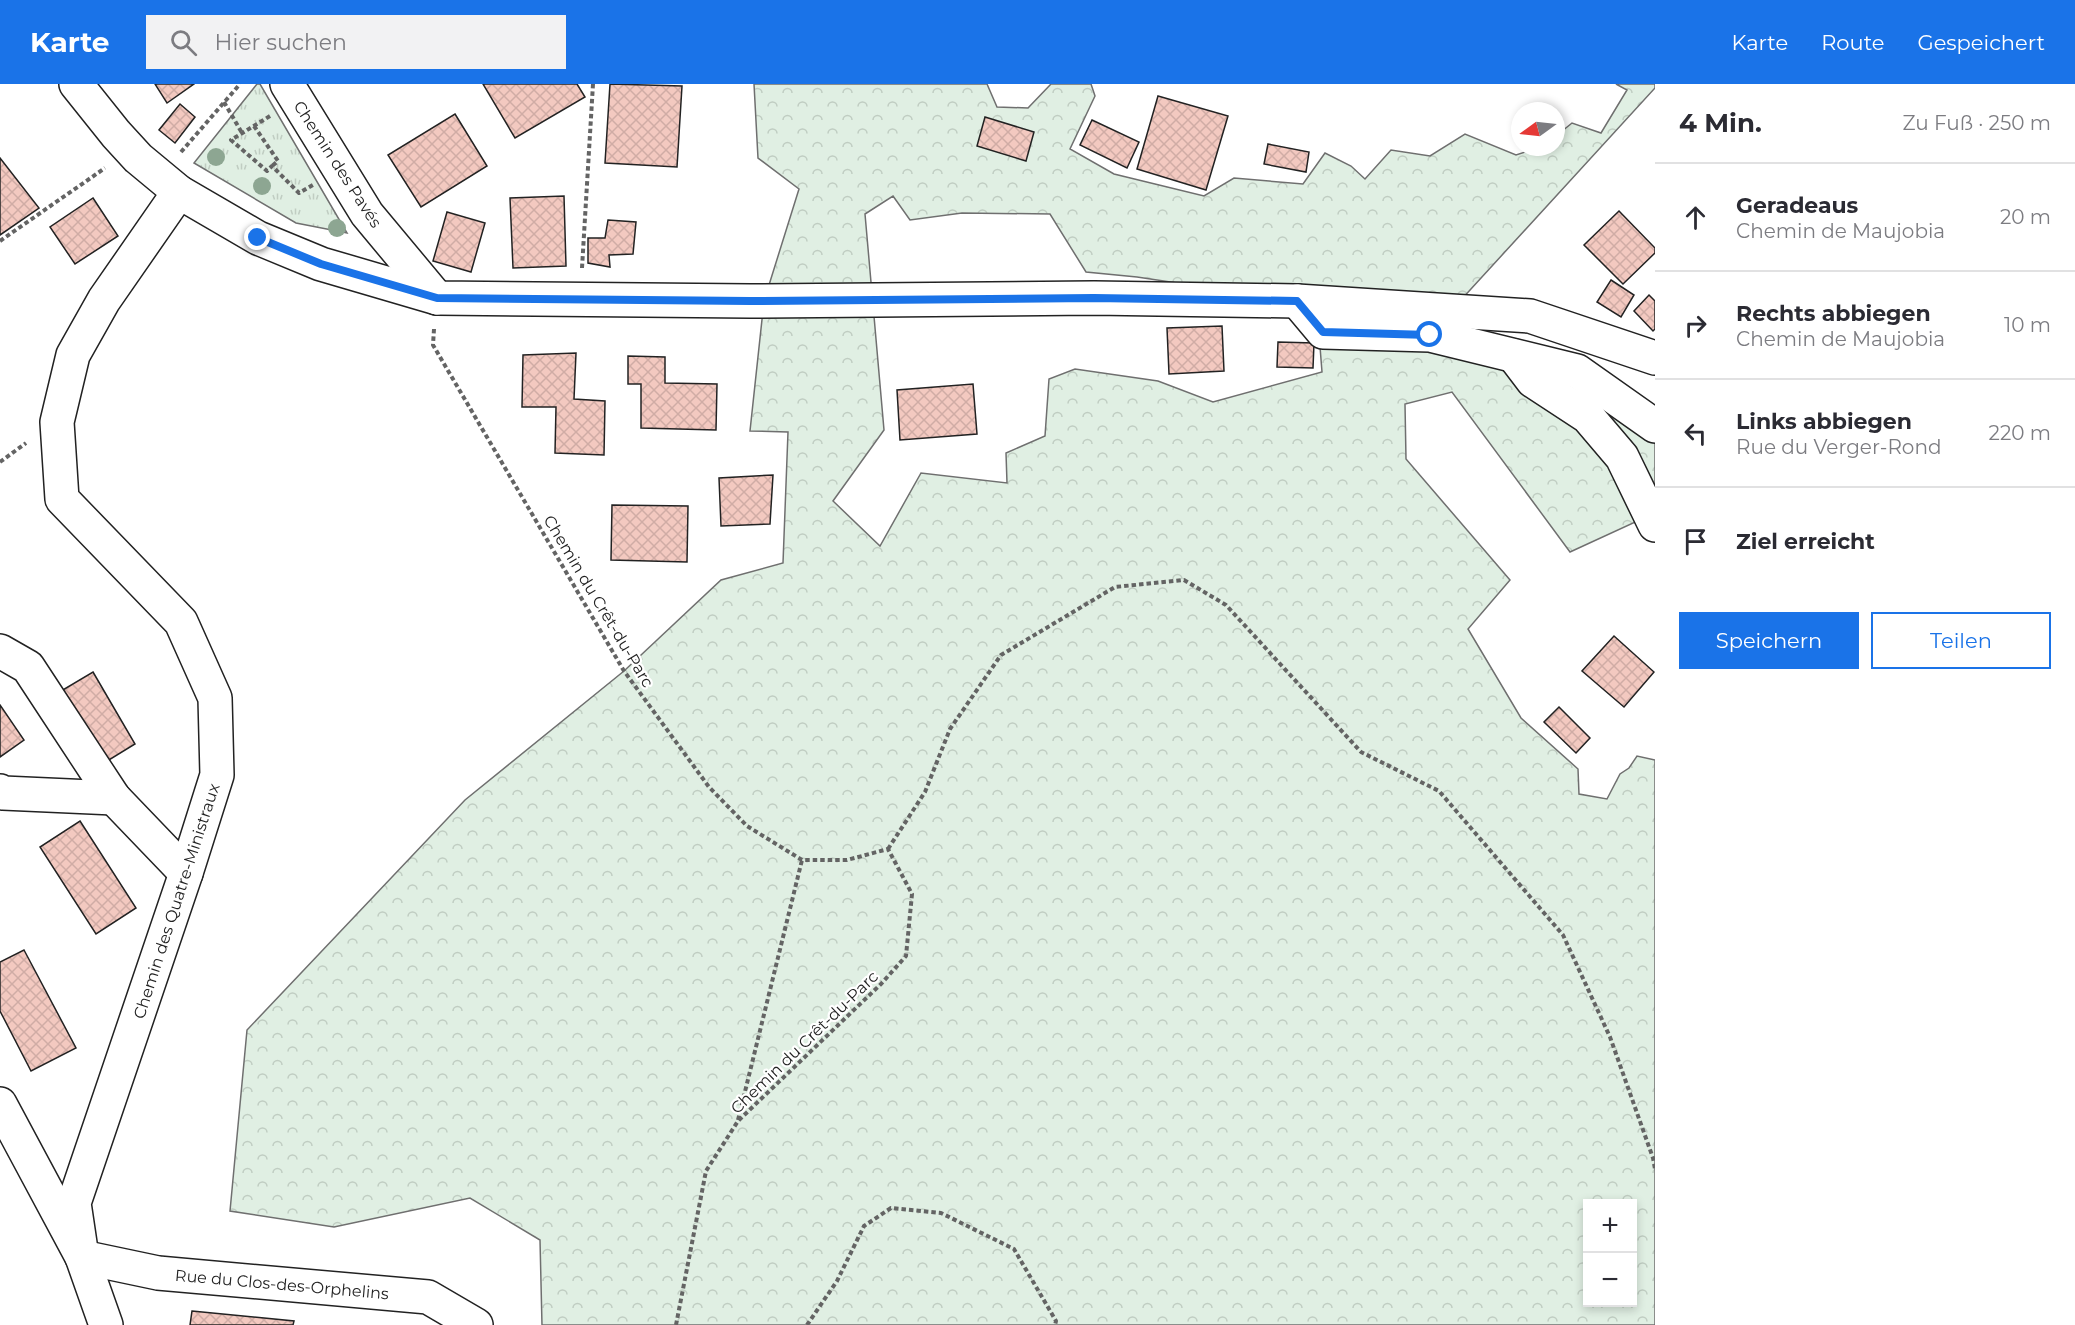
<!DOCTYPE html>
<html lang="de">
<head>
<meta charset="utf-8">
<style>
  :root { --surface:#fff; --page:#f2f2f3; --text:#2b2b33; --muted:#7c7c81; --line:#e1e1e2; --accent:#1a73e8 }
  body { margin:0; font-family:Montserrat,sans-serif; background:var(--page); color:var(--text) }
  .controls { position:absolute; right:18px; bottom:18px; display:grid; overflow:hidden; border-radius:0px; box-shadow:0 3px 9px #0003 }
  .controls button { width:54px; height:54px; display:grid; place-items:center; padding:0; border:0; border-bottom:2px solid var(--line); background:var(--surface); color:var(--text); font:30px sans-serif }
  .compass { position:absolute; left:1511px; top:18px; width:54px; height:54px; border-radius:50%; background:var(--surface); box-shadow:0 3px 9px #0003; rotate:255deg }
  .stop { position:absolute; width:18px; height:18px; margin:-14px; border:4px solid #1a73e8; border-radius:50%; background:#fff }
  .stop.end { background:#1a73e8; border-color:#fff; box-shadow:0 2px 6px #0008 }
  .list { margin:0; padding:0; list-style:none }
  h2 { display:flex; justify-content:space-between; align-items:center; height:78px; margin:0; padding:0 24px; font-size:26px }
  h2 small { font-size:20px; font-weight:400; color:var(--muted) }
  .list li { display:grid; grid-template-columns:39px 1fr auto; gap:18px; align-items:center; box-sizing:border-box; height:108px; padding:0 24px; border-top:2px solid var(--line) }
  .list b { display:block; font-size:22px; white-space:nowrap }
  .list p { margin:0; font-size:20px; white-space:nowrap; color:var(--muted) }
  .list em { font-size:20px; font-style:normal; color:var(--muted) }
  .actions { display:flex; gap:12px; padding:18px 24px }
  .actions a { flex:1; padding:14px 0; border:2px solid var(--accent); border-radius:0px; text-align:center; font-size:21px; color:var(--accent) }
  .actions .main { background:var(--accent); color:#fff }
  .icon { flex:none; width:33px; height:33px; fill:none; stroke:currentColor; stroke-width:2; stroke-linecap:round; stroke-linejoin:round }
  .map { position:relative; flex:none; width:1655px; height:1241px; overflow:hidden }
  header { display:flex; align-items:center; gap:36px; box-sizing:border-box; height:84px; padding:0 30px; background:var(--accent); color:#fff }
  header strong { font-size:28px }
  nav { display:flex; gap:33px; margin-inline-start:auto; font-size:21px }
  .search { width:420px; height:54px; background:var(--page); display:flex; align-items:center; gap:15px; box-sizing:border-box; padding:0 21px; border-radius:0px; color:var(--muted); font-size:22px }
  main { display:flex }
  aside { flex:1; background:var(--surface) }
  .map>svg:first-child { display:block }
  .forest { fill:url(#forest-crowns); stroke:#6f6f6f; stroke-width:1.5; fill-rule:evenodd }
  .park { fill:url(#park-tufts); stroke:#6f6f6f; stroke-width:1.5 }
  .building { fill:url(#building-cross-hatch); stroke:#222; stroke-width:1.5 }
  .lines { fill:none; stroke-linecap:round; stroke-linejoin:round }
  .minor-casing { stroke:#222; stroke-width:36 }
  .major-casing { stroke:#222; stroke-width:36 }
  .path { stroke:#646464; stroke-width:4; stroke-dasharray:4.5 3; stroke-linecap:butt }
  .minor { stroke:#fff; stroke-width:33 }
  .major { stroke:#fff; stroke-width:33 }
  .tree { fill:#8da692 }
  .route { stroke:#1a73e8; stroke-width:8 }
  .labels { text-anchor:middle; stroke-width:4.5; stroke-linejoin:round; paint-order:stroke }
  .street-label { font-size:16px; fill:#222; stroke:#fff }
</style>
</head>
<body>
<header>
<strong>Karte</strong>
<div class="search"><svg class="icon" aria-label="search" viewBox="0 0 24 24"><circle cx="10" cy="10" r="6"/><path d="M15 15l6 6"/></svg>Hier suchen</div>
<nav><a>Karte</a><a>Route</a><a>Gespeichert</a></nav>
</header>
<main>
<div class="map">
<svg width="1655" height="1241" viewBox="0 0 1655 1241">
  <defs>
    <pattern id="forest-crowns" width="20" height="18" patternUnits="userSpaceOnUse" patternTransform="scale(1.5)"><rect width="20" height="18" fill="#e0efe3"/><path d="M2 6a3 3 0 1 1 6 0M12 15a3 3 0 1 1 6 0" fill="none" stroke="#c0cdc2"/></pattern>
    <pattern id="park-tufts" width="24" height="20" patternUnits="userSpaceOnUse" patternTransform="scale(1.5)"><rect width="24" height="20" fill="#e0efe3"/><path d="M3 7l-1-3M5 7V3M7 7l1-3M15 17l-1-3M17 17v-4M19 17l1-3" fill="none" stroke="#c0cdc2"/></pattern>
    <pattern id="building-cross-hatch" width="8" height="8" patternUnits="userSpaceOnUse" patternTransform="scale(1.5)"><rect width="8" height="8" fill="#f3c9c0"/><path d="M0 0l8 8M0 8l8-8" fill="none" stroke="#d0aca5"/></pattern>
  </defs>
  <rect width="100%" height="100%" fill="#fff"/>
  <path class="forest" d="M754,0H987L997,23L1028,24L1051,0H1091L1095,12L1070,65L1114,90L1204,112L1234,94L1303,100L1325,69L1351,82L1365,95L1391,66L1430,72L1465,50L1516,71L1541,63H1556V52L1572,39L1601,49L1627,6L1616,0H1655V4L1427,253L1584,282L1655,357V429L1570,468L1452,308L1405,320L1406,375L1510,496L1468,545L1521,634L1578,685L1579,710L1607,715L1620,690L1629,684L1637,672L1655,676V1241H542L540,1156L470,1114L334,1143L230,1127L247,946L465,716L624,587L721,496L783,479L788,348L750,347L764,217L799,105L758,74ZM893,112L910,136L962,129L1050,130L1086,188L1137,193L1297,217L1319,250L1322,288L1213,318L1158,297L1075,285L1049,295L1045,352L1006,369L1007,399L921,389L880,462L833,417L884,346L865,130ZM1588,1120H1632V1218H1588Z"/>
  <path class="park" d="M257,0H260L347,149L296,139L194,79Z"/>
  <g class="building">
    <path d="M155,0H194L167,19Z"/>
    <path d="M483,0H577L585,13L515,54Z"/>
    <path d="M610,0L682,2L677,83L605,79Z"/>
    <path d="M1158,12L1228,32L1206,106L1137,85Z"/>
    <path d="M180,20L195,33L175,59L159,46Z"/>
    <path d="M455,30L487,82L421,123L388,71Z"/>
    <path d="M985,33L1034,48L1026,77L977,62Z"/>
    <path d="M1092,36L1139,58L1127,84L1080,61Z"/>
    <path d="M1268,60L1309,68L1306,88L1264,80Z"/>
    <path d="M0,74L39,124L0,151Z"/>
    <path d="M564,112L566,182L513,184L510,114Z"/>
    <path d="M93,114L118,152L75,180L50,143Z"/>
    <path d="M1619,127L1655,164V169L1623,200L1584,161Z"/>
    <path d="M447,128L485,139L471,188L433,177Z"/>
    <path d="M608,136L636,138L633,170L609,171L610,183L588,179V154H605Z"/>
    <path d="M1611,196L1634,211L1621,233L1597,218Z"/>
    <path d="M1649,211L1655,217V245L1653,247L1634,227Z"/>
    <path d="M1222,242L1224,287L1169,290L1167,244Z"/>
    <path d="M1278,258L1314,259L1313,284L1277,283Z"/>
    <path d="M576,269L574,315L605,317L604,371L555,369L556,323H522L523,271Z"/>
    <path d="M628,272L665,273V299L717,300L716,346L641,344V300H628Z"/>
    <path d="M973,300L977,350L900,356L897,306Z"/>
    <path d="M773,391L770,440L721,442L719,394Z"/>
    <path d="M612,421L688,422L687,478L611,476Z"/>
    <path d="M1614,552L1654,588L1624,623L1582,587Z"/>
    <path d="M93,588L135,660L104,679L61,607Z"/>
    <path d="M0,621L24,656L0,673Z"/>
    <path d="M1559,623L1590,654L1576,669L1544,638Z"/>
    <path d="M80,737L136,824L96,850L40,763Z"/>
    <path d="M24,866L76,964L31,987L0,927V878Z"/>
    <path d="M192,1227L294,1237L293,1241H190Z"/>
  </g>
  <g class="lines">
    <g class="minor-casing">
      <g id="minor">
        <path d="M287,0L367,130L437,214"/>
        <path d="M1297,217L1323,248L1430,251L1577,287L1655,342"/>
        <path d="M1514,272L1533,297L1588,333L1622,373L1655,441"/>
        <path d="M0,567L28,583L114,714L186,789"/>
        <path d="M0,707L3,709L114,714"/>
        <path d="M0,1020L82,1173L158,1189L428,1213L476,1241"/>
        <path d="M106,1241L82,1173L74,1119L186,789L217,691L215,614L181,538L62,415L57,338L73,271L104,216L179,108"/>
      </g>
    </g>
    <g class="major-casing">
      <path id="major" d="M76,0L116,50L138,74L179,108L258,154L321,180L437,214L750,217L1094,214L1297,217L1530,232L1655,274"/>
    </g>
    <g class="path">
      <path d="M224,18L242,49"/>
      <path d="M270,32L231,56L267,87L272,82L299,109L313,101"/>
      <path d="M254,42L278,77L272,82"/>
      <path d="M181,68L240,0"/>
      <path d="M0,157L105,84"/>
      <path d="M582,184L593,0"/>
      <path d="M434,245L433,261L624,587L709,703L747,742L802,776H847L888,765L912,810L906,872L881,900L738,1037L706,1087L676,1241"/>
      <path d="M0,378L26,359"/>
      <path d="M888,765L925,708L950,645L1001,571L1115,503L1184,496L1226,521L1361,668L1439,707L1563,851L1610,953L1653,1074L1655,1085"/>
      <path d="M738,1036L802,776"/>
      <path d="M807,1241L837,1197L864,1142L891,1124L941,1129L1014,1165L1056,1237L1055,1241"/>
    </g>
    <use href="#minor" class="minor"/>
    <use href="#major" class="major"/>
  </g>
  <g class="tree">
    <circle cx="216" cy="73" r="9"/>
    <circle cx="262" cy="102" r="9"/>
    <circle cx="337" cy="144" r="9"/>
  </g>
  <g class="lines">
    <path class="route" d="M258,154L321,180L437,214L750,217L1094,214L1297,217L1323,248L1430,251"/>
  </g>
  <g class="labels">
    <g class="street-label">
      <text transform="translate(338 80) rotate(57)" y="6">Chemin des Pavés</text>
      <text transform="translate(599 517) rotate(59)" y="6">Chemin du Crêt-du-Parc</text>
      <text transform="translate(176 817) rotate(-72)" y="6">Chemin des Quatre-Ministraux</text>
      <text transform="translate(804 958) rotate(-44)" y="6">Chemin du Crêt-du-Parc</text>
      <text transform="translate(282 1200) rotate(5)" y="6">Rue du Clos-des-Orphelins</text>
    </g>
  </g>
</svg>
<div class="controls">
<button>+</button>
<button>−</button>
</div>
<svg class="compass" viewBox="-18 -18 36 36"><path d="M0-13l5 13h-10z" fill="#e53935"/><path d="M0 13l5-13h-10z" fill="#7c7c81"/></svg>
<div class="stop" style="left:1430px;top:251px"></div>
<div class="stop end" style="left:258px;top:154px"></div>
</div>
<aside>
<h2>4 Min.<small>Zu Fuß · 250 m</small></h2>
<ul class="list">
<li><svg class="icon" aria-label="ahead" viewBox="0 0 24 24"><path d="M12 20V5M6 11l6-6 6 6"/></svg><div><b>Geradeaus</b><p>Chemin de Maujobia</p></div><em>20 m</em></li>
<li><svg class="icon" aria-label="right" viewBox="0 0 24 24"><path d="M7 20v-9h11M14 6l5 5-5 5"/></svg><div><b>Rechts abbiegen</b><p>Chemin de Maujobia</p></div><em>10 m</em></li>
<li><svg class="icon" aria-label="left" viewBox="0 0 24 24"><path d="M17 20v-9H6M10 6l-5 5 5 5"/></svg><div><b>Links abbiegen</b><p>Rue du Verger-Rond</p></div><em>220 m</em></li>
<li><svg class="icon" aria-label="arrive" viewBox="0 0 24 24"><path d="M6 21V4h12l-3 4 3 4H6"/></svg><div><b>Ziel erreicht</b></div></li>
</ul>
<div class="actions"><a class="main">Speichern</a><a>Teilen</a></div>
</aside>
</main>
</body>
</html>
